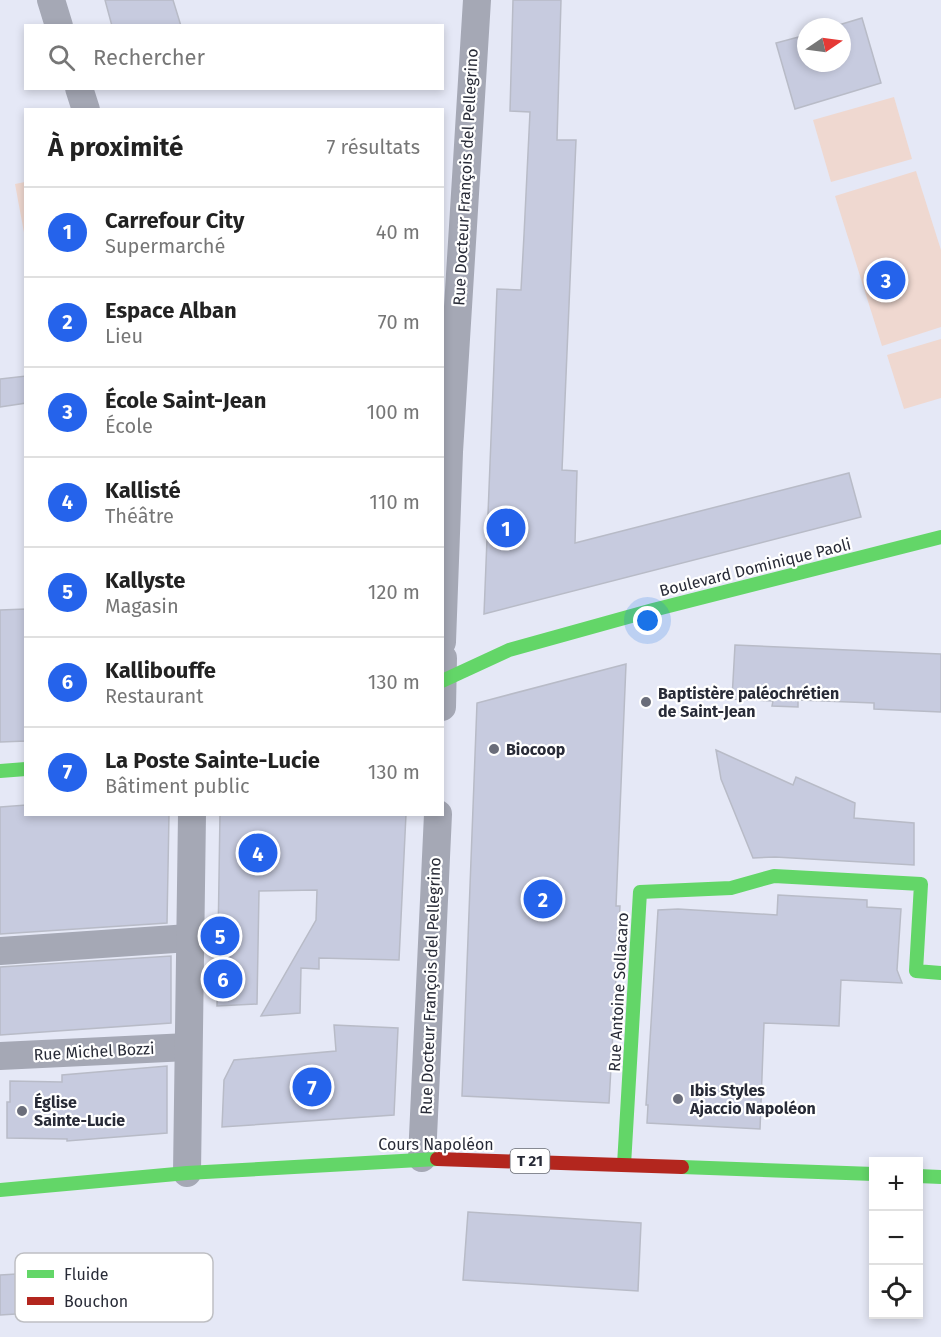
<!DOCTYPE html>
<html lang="fr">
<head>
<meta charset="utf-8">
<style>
  :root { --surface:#fff; --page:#f2f2f2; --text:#222; --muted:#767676; --line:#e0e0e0; --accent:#2563eb }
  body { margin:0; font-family:"Fira Sans",sans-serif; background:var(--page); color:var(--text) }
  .controls { position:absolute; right:18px; bottom:18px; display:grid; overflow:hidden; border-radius:0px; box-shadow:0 3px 9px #0003 }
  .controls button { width:54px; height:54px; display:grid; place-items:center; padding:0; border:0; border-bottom:2px solid var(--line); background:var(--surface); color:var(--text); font:30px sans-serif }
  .compass { position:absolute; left:797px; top:18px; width:54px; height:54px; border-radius:50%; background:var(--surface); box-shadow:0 3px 9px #0003; rotate:77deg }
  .you { position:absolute; left:648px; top:621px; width:21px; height:21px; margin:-15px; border:4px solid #fff; border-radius:50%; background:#1a73e8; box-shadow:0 0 0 9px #1a73e833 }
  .badge { display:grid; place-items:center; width:39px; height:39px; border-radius:50%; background:var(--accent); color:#fff; font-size:20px; font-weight:700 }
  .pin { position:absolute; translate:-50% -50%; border:3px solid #fff; box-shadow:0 2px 6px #0006 }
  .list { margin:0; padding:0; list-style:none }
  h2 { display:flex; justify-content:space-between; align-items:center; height:78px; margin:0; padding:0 24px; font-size:26px }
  h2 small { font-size:20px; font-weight:400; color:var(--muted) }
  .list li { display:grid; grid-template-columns:39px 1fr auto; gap:18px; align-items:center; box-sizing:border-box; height:90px; padding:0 24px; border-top:2px solid var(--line) }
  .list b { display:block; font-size:22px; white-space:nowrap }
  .list p { margin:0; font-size:20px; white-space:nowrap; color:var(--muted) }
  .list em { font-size:20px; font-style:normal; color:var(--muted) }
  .icon { flex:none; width:33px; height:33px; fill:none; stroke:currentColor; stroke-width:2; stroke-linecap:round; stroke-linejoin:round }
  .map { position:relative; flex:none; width:941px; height:1337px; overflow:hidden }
  .search { position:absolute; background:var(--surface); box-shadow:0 3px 9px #0003; left:24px; top:24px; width:420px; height:66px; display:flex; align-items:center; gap:15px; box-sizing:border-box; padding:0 21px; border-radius:0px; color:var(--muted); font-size:22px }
  .panel { position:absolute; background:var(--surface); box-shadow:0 3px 9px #0003; left:24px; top:108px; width:420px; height:708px; border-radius:0px }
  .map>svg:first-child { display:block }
  .green { fill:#efd8d0 }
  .building { fill:#c7cbdf; stroke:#b8bbc7; stroke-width:1.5 }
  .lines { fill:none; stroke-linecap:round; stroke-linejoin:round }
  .street { stroke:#a5a8b5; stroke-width:28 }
  .fast { stroke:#63d668; stroke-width:14 }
  .jam { stroke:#b3261e; stroke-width:14 }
  .poi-dot { fill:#6a6d7a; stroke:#fff; stroke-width:2 }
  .labels { text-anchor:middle; stroke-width:4.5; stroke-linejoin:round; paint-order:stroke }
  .shield { fill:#fff; stroke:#686b73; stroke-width:1.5 }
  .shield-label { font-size:15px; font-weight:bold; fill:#282b37 }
  .street-label { font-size:16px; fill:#282b37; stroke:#fff }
  .poi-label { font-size:16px; font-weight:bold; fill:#282b37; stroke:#fff; text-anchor:start }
  .key { fill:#fff; stroke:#bebfc3; stroke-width:1.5 }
  .key-label { font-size:16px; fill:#282b37 }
</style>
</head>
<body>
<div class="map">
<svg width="941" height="1337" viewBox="0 0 941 1337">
  <rect width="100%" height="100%" fill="#e5e8f6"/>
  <g class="green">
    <path d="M894,97L912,159L831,182L813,120Z"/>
    <path d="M916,171L941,250V327L882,346L835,196Z"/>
    <path d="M25,182H26L25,238L15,184Z"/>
    <path d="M941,339V398L904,409L887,355Z"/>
  </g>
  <g class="building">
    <path d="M105,0H173L181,26H112Z"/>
    <path d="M513,0H561L557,140H576L562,470L577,471L575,543L849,473L861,517L484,614L497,289L521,290L524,235L530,112L510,111Z"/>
    <path d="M862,18L881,83L795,109L776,43L806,35V63H842V27H832Z"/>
    <path d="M26,376V403L0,407V379Z"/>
    <path d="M26,609V741L0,742V610Z"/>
    <path d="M735,645L941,654V712L874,709V703L798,700V707L772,706L773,701L732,699Z"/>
    <path d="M626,664L616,906H620L609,1103L462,1096L477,703Z"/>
    <path d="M716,750L793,785L796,777L855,803L854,818L914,823V865L775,857L753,858L721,779Z"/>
    <path d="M26,805V814H169L167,923L0,934V807Z"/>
    <path d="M220,814H406L399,960L319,958V969L301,968L300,1013L261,1016L316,920L317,890L259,891L257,1004L217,1006Z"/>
    <path d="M778,895L867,900V907L901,909L897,970L902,983L841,980L839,1026L764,1023L760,1129L647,1123L648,1105H646L658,910L678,909L777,915Z"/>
    <path d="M171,956V1023L0,1035V967Z"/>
    <path d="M334,1025L398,1028L394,1115L222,1127L224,1080L234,1060L336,1051Z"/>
    <path d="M167,1066V1133L67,1141V1139L7,1138V1102H10V1081L62,1082V1075Z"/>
    <path d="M468,1212L641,1223L638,1291L463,1280Z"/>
    <path d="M155,1255L158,1298L79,1303L80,1310L0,1315V1275L85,1270L84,1259Z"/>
  </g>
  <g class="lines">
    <g class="street">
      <path d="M51,0L59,26"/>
      <path d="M79,88L86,110"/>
      <path d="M442,642L449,452L477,0"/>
      <path d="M442,707L443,658"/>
      <path d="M0,951L189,938"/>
      <path d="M0,1056L188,1047"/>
      <path d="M422,1158L438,814"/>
      <path d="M187,1173L192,814"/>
    </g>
    <g class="fast">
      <path d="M442,681L509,650L653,610L941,537"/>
      <path d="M0,771L26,769"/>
      <path d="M624,1165L640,892L731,888L774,876L921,884L916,971L941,973"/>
      <path d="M682,1167L874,1174"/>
      <path d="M918,1176L941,1177"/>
      <path d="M0,1190L187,1173L437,1159"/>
    </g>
    <path class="jam" d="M437,1159L682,1167"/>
  </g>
  <g class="poi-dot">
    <circle cx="646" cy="702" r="6"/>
    <circle cx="494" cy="749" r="6"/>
    <circle cx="678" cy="1099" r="6"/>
    <circle cx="22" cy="1111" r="6"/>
  </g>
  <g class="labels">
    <rect class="shield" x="510.5" y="1149" width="39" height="24" rx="4.5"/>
    <g class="shield-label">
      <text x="530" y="1166">T 21</text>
    </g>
    <g class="street-label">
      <text transform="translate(465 177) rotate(-87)" y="6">Rue Docteur François del Pellegrino</text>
      <text transform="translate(755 567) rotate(-14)" y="6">Boulevard Dominique Paoli</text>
      <text transform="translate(430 986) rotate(-88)" y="6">Rue Docteur François del Pellegrino</text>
      <text transform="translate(618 992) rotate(-87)" y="6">Rue Antoine Sollacaro</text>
      <text transform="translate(94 1051) rotate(-3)" y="6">Rue Michel Bozzi</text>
      <text x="436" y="1150">Cours Napoléon</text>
    </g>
    <g class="poi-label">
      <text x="658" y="699">Baptistère paléochrétien<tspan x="658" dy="18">de Saint-Jean</tspan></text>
      <text x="506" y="755">Biocoop</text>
      <text x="690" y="1096">Ibis Styles<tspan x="690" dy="18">Ajaccio Napoléon</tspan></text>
      <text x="34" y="1108">Église<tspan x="34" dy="18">Sainte-Lucie</tspan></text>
    </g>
  </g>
  <rect x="15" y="1253" width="198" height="69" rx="9" class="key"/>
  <rect x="27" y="1270" width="27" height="8" fill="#63d668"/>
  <rect x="27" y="1297" width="27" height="8" fill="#b3261e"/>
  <g class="key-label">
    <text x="64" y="1280">Fluide</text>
    <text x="64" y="1307">Bouchon</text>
  </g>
</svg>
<div class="controls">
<button>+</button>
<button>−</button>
<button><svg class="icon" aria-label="locate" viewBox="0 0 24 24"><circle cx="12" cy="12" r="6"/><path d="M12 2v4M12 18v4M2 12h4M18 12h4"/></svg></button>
</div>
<svg class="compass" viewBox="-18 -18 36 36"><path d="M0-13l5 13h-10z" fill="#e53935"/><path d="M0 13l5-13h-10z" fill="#767676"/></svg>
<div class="you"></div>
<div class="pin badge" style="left:506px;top:528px">1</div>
<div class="pin badge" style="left:543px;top:899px">2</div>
<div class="pin badge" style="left:886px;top:280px">3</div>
<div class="pin badge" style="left:258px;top:853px">4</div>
<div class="pin badge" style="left:220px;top:936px">5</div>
<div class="pin badge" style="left:223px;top:979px">6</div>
<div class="pin badge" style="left:312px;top:1087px">7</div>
<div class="search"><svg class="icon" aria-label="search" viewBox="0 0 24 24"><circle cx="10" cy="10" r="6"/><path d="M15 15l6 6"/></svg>Rechercher</div>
<section class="panel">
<h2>À proximité<small>7 résultats</small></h2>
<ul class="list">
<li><span class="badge">1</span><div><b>Carrefour City</b><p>Supermarché</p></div><em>40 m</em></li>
<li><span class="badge">2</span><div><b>Espace Alban</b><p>Lieu</p></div><em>70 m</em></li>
<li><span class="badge">3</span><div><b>École Saint-Jean</b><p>École</p></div><em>100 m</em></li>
<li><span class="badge">4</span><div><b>Kallisté</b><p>Théâtre</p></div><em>110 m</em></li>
<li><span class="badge">5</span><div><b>Kallyste</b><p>Magasin</p></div><em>120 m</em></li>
<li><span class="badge">6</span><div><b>Kallibouffe</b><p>Restaurant</p></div><em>130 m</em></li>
<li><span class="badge">7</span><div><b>La Poste Sainte-Lucie</b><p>Bâtiment public</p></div><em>130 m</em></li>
</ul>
</section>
</div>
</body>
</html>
